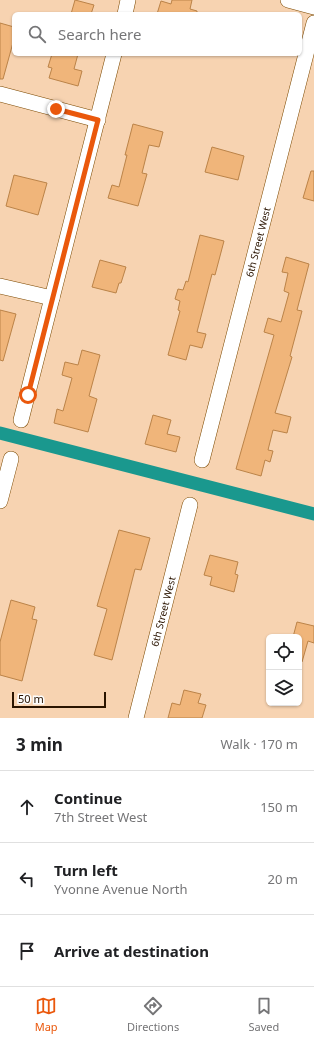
<!DOCTYPE html>
<html lang="en">
<head>
<meta charset="utf-8">
<style>
  :root { --surface:#fff; --page:#f2f2f2; --text:#202124; --muted:#757577; --line:#e0e0e0; --accent:#ea580c }
  body { margin:0; font-family:"Noto Sans",sans-serif; background:var(--page); color:var(--text) }
  .controls { position:absolute; right:12px; bottom:12px; display:grid; overflow:hidden; border-radius:6px; box-shadow:0 1px 3px #0004 }
  .controls button { width:36px; height:36px; display:grid; place-items:center; padding:0; border:0; border-bottom:1px solid var(--line); background:var(--surface); color:var(--text); font:20px sans-serif }
  .scale { position:absolute; left:12px; bottom:10px; width:94px; box-sizing:border-box; padding-left:4px; border:2px solid #2a1400; border-top:0; font-size:11px; line-height:14px; white-space:nowrap; color:#2a1400; -webkit-text-stroke:3px #fcfcfc; paint-order:stroke }
  .stop { position:absolute; width:12px; height:12px; margin:-9px; border:3px solid #ea580c; border-radius:50%; background:#fff }
  .stop.end { background:#ea580c; border-color:#fff; box-shadow:0 1px 4px #0008 }
  .list { margin:0; padding:0; list-style:none }
  h2 { display:flex; justify-content:space-between; align-items:center; height:52px; margin:0; padding:0 16px; font-size:17px }
  h2 small { font-size:13px; font-weight:400; color:var(--muted) }
  .list li { display:grid; grid-template-columns:26px 1fr auto; gap:12px; align-items:center; box-sizing:border-box; height:72px; padding:0 16px; border-top:1px solid var(--line) }
  .list b { display:block; font-size:15px; white-space:nowrap }
  .list p { margin:0; font-size:13px; white-space:nowrap; color:var(--muted) }
  .list em { font-size:13px; font-style:normal; color:var(--muted) }
  .icon { flex:none; width:22px; height:22px; fill:none; stroke:currentColor; stroke-width:2; stroke-linecap:round; stroke-linejoin:round }
  .map { position:relative; flex:none; width:314px; height:718px; overflow:hidden }
  .search { position:absolute; background:var(--surface); box-shadow:0 1px 3px #0004; left:12px; right:12px; top:12px; height:44px; display:flex; align-items:center; gap:10px; box-sizing:border-box; padding:0 14px; border-radius:6px; color:var(--muted); font-size:15px }
  .sheet { height:268px; background:var(--surface) }
  nav { display:flex; justify-content:space-around; align-items:center; box-sizing:border-box; height:56px; border-top:1px solid var(--line); background:var(--surface); font-size:11px; color:var(--muted) }
  nav a { display:grid; justify-items:center; gap:2px }
  nav .on { color:var(--accent) }
  .map>svg:first-child { display:block }
  .lines { fill:none; stroke-linecap:round; stroke-linejoin:round }
  .canal { stroke:#1a988e; stroke-width:13 }
  .building { fill:#f0b57a; stroke:#bb8348 }
  .minor-casing { stroke:#7c4900; stroke-width:16 }
  .minor { stroke:#fff; stroke-width:15 }
  .route { stroke:#ea580c; stroke-width:5 }
  .labels { text-anchor:middle; stroke-width:3; stroke-linejoin:round; paint-order:stroke }
  .street-label { font-size:10px; fill:#2a1400; stroke:#fcfcfc }
</style>
</head>
<body>
<div class="map">
<svg width="314" height="718" viewBox="0 0 314 718">
  <rect width="100%" height="100%" fill="#f7d3b1"/>
  <g class="lines">
    <path class="canal" d="M0,433L314,514"/>
  </g>
  <g class="building">
    <path d="M75,0L94,5L91,14H71Z"/>
    <path d="M172,0H192L190,9L197,11V14H157L161,1L171,4Z"/>
    <path d="M0,23L14,27V39L3,79H0Z"/>
    <path d="M52,54H78L74,69L82,71L78,86L49,78L52,68L48,67Z"/>
    <path d="M133,124L163,132L159,147L149,145L142,173L147,174L138,206L108,198L112,185L119,187L127,155H125Z"/>
    <path d="M212,147L244,156L238,180L205,172Z"/>
    <path d="M311,171H314V201L303,198Z"/>
    <path d="M14,175L47,183L38,215L6,206Z"/>
    <path d="M200,235L224,241L215,275L212,274L197,332L206,334L202,348L190,345L186,360L168,355L180,311L178,310L180,301L175,299L178,289L183,290L186,281L188,282Z"/>
    <path d="M286,257L309,264L297,310L302,311L290,356L292,357L275,413L291,417L287,433L273,430L268,450L273,451L270,462L265,460L261,476L236,469L274,335L264,332L268,318L281,322L289,293L284,291L288,273L282,272Z"/>
    <path d="M100,260L126,267L121,283H119L116,293L92,287Z"/>
    <path d="M0,310L16,314L3,361L0,360Z"/>
    <path d="M82,350L100,355L89,396L97,399L88,432L54,423L57,409L63,411L72,378L62,375L65,362L78,365Z"/>
    <path d="M153,415L171,420L167,434L180,437L176,452L145,444Z"/>
    <path d="M119,530L150,538L141,570L135,569L112,660L94,655L107,609L97,606Z"/>
    <path d="M210,555L238,562L235,574L238,575L234,592L210,585L212,577L204,575Z"/>
    <path d="M11,600L35,607L32,619L37,620L22,681L0,675V642Z"/>
    <path d="M297,622L314,626V643L308,641L302,662H299V637H293Z"/>
    <path d="M184,690L201,694L198,703L206,705L202,718H168L172,703L180,705Z"/>
  </g>
  <g class="lines">
    <g class="minor-casing">
      <g id="minor">
        <path d="M288,0L314,7"/>
        <path d="M125,14L128,0"/>
        <path d="M0,94L98,120"/>
        <path d="M0,286L52,298"/>
        <path d="M21,420L114,54"/>
        <path id="s1" d="M202,460L314,23"/>
        <path d="M0,501L11,459"/>
        <path id="s2" d="M136,718L190,505"/>
      </g>
    </g>
    <use href="#minor" class="minor"/>
  </g>
  <g class="lines">
    <path class="route" d="M28,395L98,120L56,109"/>
  </g>
  <g class="labels">
    <g class="street-label">
      <text dy="4" stroke="none"><textPath href="#s1" startOffset="225">6th Street West</textPath></text>
      <text dy="4" stroke="none"><textPath href="#s2" startOffset="110">6th Street West</textPath></text>
    </g>
  </g>
</svg>
<div class="controls">
<button><svg class="icon" aria-label="locate" viewBox="0 0 24 24"><circle cx="12" cy="12" r="6"/><path d="M12 2v4M12 18v4M2 12h4M18 12h4"/></svg></button>
<button><svg class="icon" aria-label="layers" viewBox="0 0 24 24"><path d="M12 4l9 5-9 5-9-5zM3 14l9 5 9-5"/></svg></button>
</div>
<div class="scale">50 m</div>
<div class="stop" style="left:28px;top:395px"></div>
<div class="stop end" style="left:56px;top:109px"></div>
<div class="search"><svg class="icon" aria-label="search" viewBox="0 0 24 24"><circle cx="10" cy="10" r="6"/><path d="M15 15l6 6"/></svg>Search here</div>
</div>
<section class="sheet">
<h2>3 min<small>Walk · 170 m</small></h2>
<ul class="list">
<li><svg class="icon" aria-label="ahead" viewBox="0 0 24 24"><path d="M12 20V5M6 11l6-6 6 6"/></svg><div><b>Continue</b><p>7th Street West</p></div><em>150 m</em></li>
<li><svg class="icon" aria-label="left" viewBox="0 0 24 24"><path d="M17 20v-9H6M10 6l-5 5 5 5"/></svg><div><b>Turn left</b><p>Yvonne Avenue North</p></div><em>20 m</em></li>
<li><svg class="icon" aria-label="arrive" viewBox="0 0 24 24"><path d="M6 21V4h12l-3 4 3 4H6"/></svg><div><b>Arrive at destination</b></div></li>
</ul>
</section>
<nav>
<a class="on"><svg class="icon" aria-label="map" viewBox="0 0 24 24"><path d="M3 6l6-2 6 2 6-2v14l-6 2-6-2-6 2zM9 4v14M15 6v14"/></svg>Map</a>
<a><svg class="icon" aria-label="directions" viewBox="0 0 24 24"><path d="M12 3l9 9-9 9-9-9zM9 14v-3h6M13 9l2 2-2 2"/></svg>Directions</a>
<a><svg class="icon" aria-label="saved" viewBox="0 0 24 24"><path d="M7 4h10v16l-5-4-5 4z"/></svg>Saved</a>
</nav>
</body>
</html>
